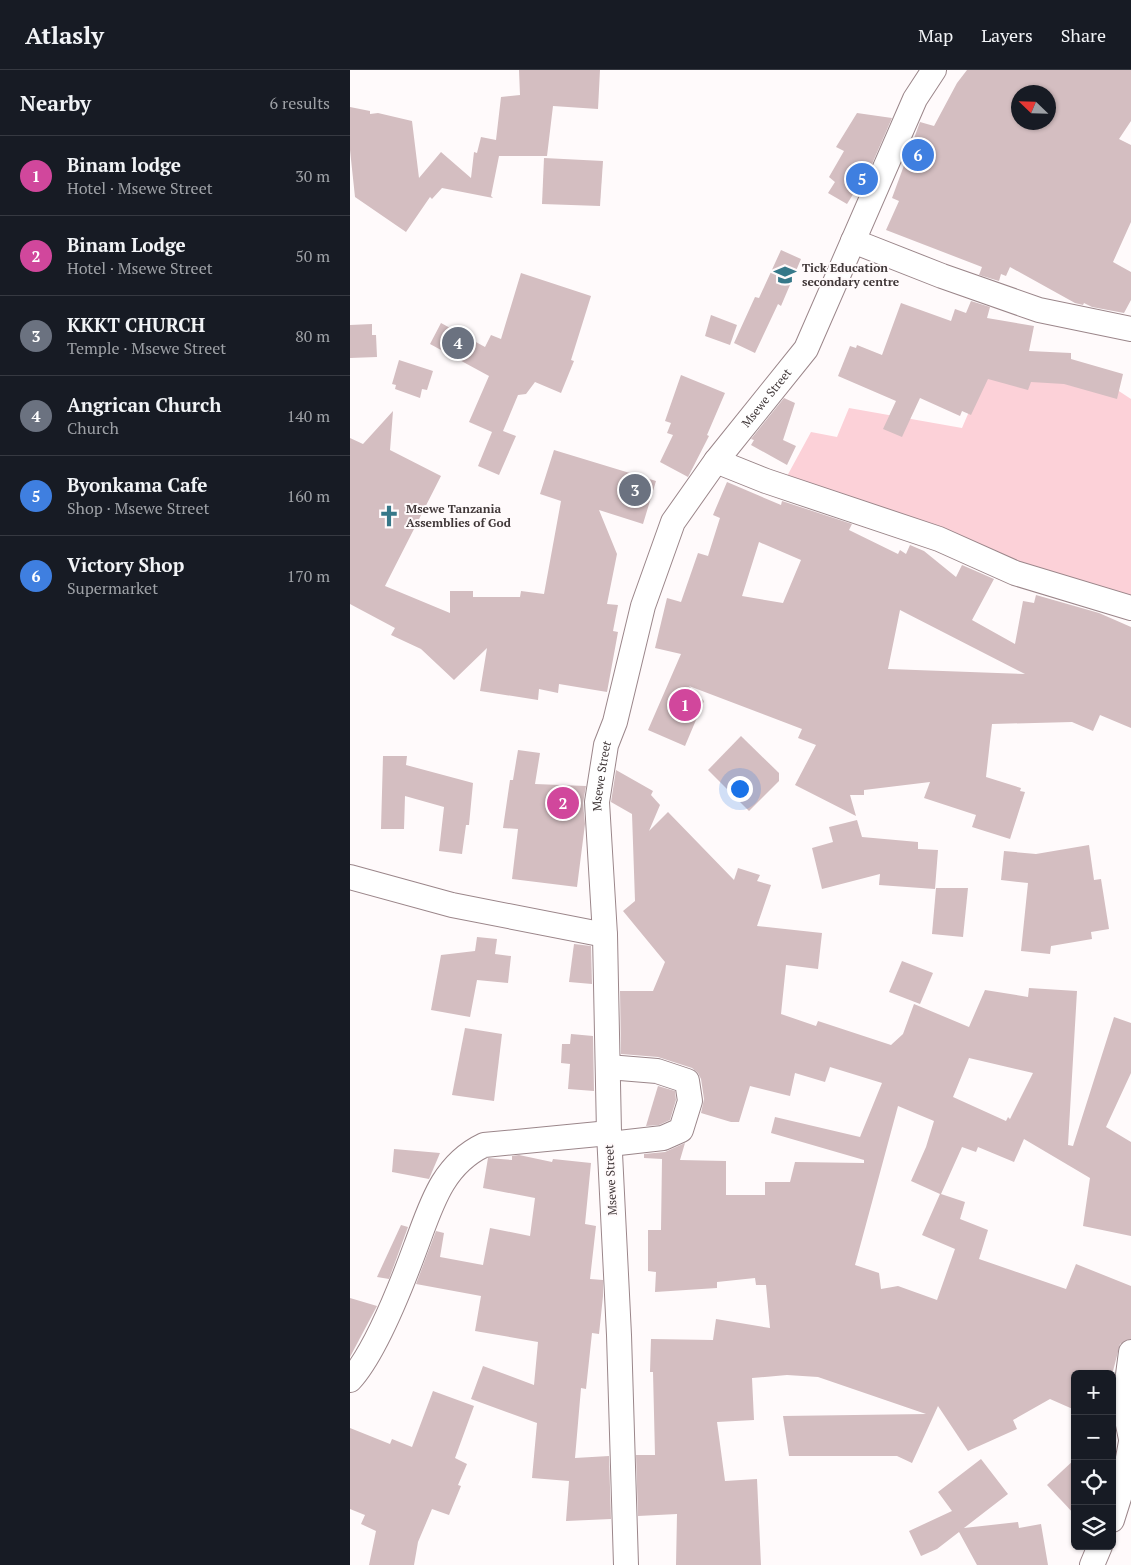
<!DOCTYPE html>
<html lang="en">
<head>
<meta charset="utf-8">
<style>
  :root { --surface:#171b24; --page:#20242c; --text:#f1f3f6; --muted:#9ea1a6; --line:#363941; --accent:#0b8043 }
  body { margin:0; font-family:"PT Serif",serif; background:var(--page); color:var(--text) }
  .controls { position:absolute; right:15px; bottom:15px; display:grid; overflow:hidden; border-radius:8px; box-shadow:0 1px 4px #0004 }
  .controls button { width:45px; height:45px; display:grid; place-items:center; padding:0; border:0; border-bottom:1px solid var(--line); background:var(--surface); color:var(--text); font:25px sans-serif }
  .compass { position:absolute; left:661px; top:15px; width:45px; height:45px; border-radius:50%; background:var(--surface); box-shadow:0 1px 4px #0004; rotate:293deg }
  .you { position:absolute; left:389px; top:718px; width:18px; height:18px; margin:-12px; border:4px solid #fff; border-radius:50%; background:#1a73e8; box-shadow:0 0 0 8px #1a73e833 }
  .badge { display:grid; place-items:center; width:32px; height:32px; border-radius:50%; background:var(--accent); color:#fff; font-size:16px; font-weight:700 }
  .pin { position:absolute; translate:-50% -50%; border:2px solid #fff; box-shadow:0 1px 5px #0006 }
  .list { margin:0; padding:0; list-style:none }
  h2 { display:flex; justify-content:space-between; align-items:center; height:65px; margin:0; padding:0 20px; font-size:21px }
  h2 small { font-size:16px; font-weight:400; color:var(--muted) }
  .list li { display:grid; grid-template-columns:32px 1fr auto; gap:15px; align-items:center; box-sizing:border-box; height:80px; padding:0 20px; border-top:1px solid var(--line) }
  .list b { display:block; font-size:19px; white-space:nowrap }
  .list p { margin:0; font-size:16px; white-space:nowrap; color:var(--muted) }
  .list em { font-size:16px; font-style:normal; color:var(--muted) }
  .icon { flex:none; width:28px; height:28px; fill:none; stroke:currentColor; stroke-width:2; stroke-linecap:round; stroke-linejoin:round }
  .map { position:relative; flex:none; width:781px; height:1495px; overflow:hidden }
  header { display:flex; align-items:center; gap:30px; box-sizing:border-box; height:70px; padding:0 25px; background:var(--surface); border-bottom:1px solid var(--line) }
  header strong { font-size:24px }
  nav { display:flex; gap:28px; margin-inline-start:auto; font-size:18px }
  main { display:flex }
  aside { flex:1; background:var(--surface) }
  .map>svg:first-child { display:block }
  .green { fill:#fcd1d8 }
  .building { fill:#d4bec1; fill-rule:evenodd }
  .lines { fill:none; stroke-linecap:round; stroke-linejoin:round }
  .minor-casing { stroke:#9b868a; stroke-width:26 }
  .minor { stroke:#fff; stroke-width:24 }
  .labels { text-anchor:middle; stroke-width:4; stroke-linejoin:round; paint-order:stroke }
  .poi-label { font-size:12px; font-weight:bold; fill:#413839; stroke:#fffafb; text-anchor:start }
  .street-label { font-size:12px; fill:#413839; stroke:#fffafb }
</style>
</head>
<body>
<header>
<strong>Atlasly</strong>
<nav><a>Map</a><a>Layers</a><a>Share</a></nav>
</header>
<main>
<aside>
<h2>Nearby<small>6 results</small></h2>
<ul class="list">
<li><span class="badge" style="background:#d1479c">1</span><div><b>Binam lodge</b><p>Hotel · Msewe Street</p></div><em>30 m</em></li>
<li><span class="badge" style="background:#d1479c">2</span><div><b>Binam Lodge</b><p>Hotel · Msewe Street</p></div><em>50 m</em></li>
<li><span class="badge" style="background:#6b7280">3</span><div><b>KKKT CHURCH</b><p>Temple · Msewe Street</p></div><em>80 m</em></li>
<li><span class="badge" style="background:#6b7280">4</span><div><b>Angrican Church</b><p>Church</p></div><em>140 m</em></li>
<li><span class="badge" style="background:#3f7fe0">5</span><div><b>Byonkama Cafe</b><p>Shop · Msewe Street</p></div><em>160 m</em></li>
<li><span class="badge" style="background:#3f7fe0">6</span><div><b>Victory Shop</b><p>Supermarket</p></div><em>170 m</em></li>
</ul>
</aside>
<div class="map">
<svg width="781" height="1495" viewBox="0 0 781 1495">
  <rect width="100%" height="100%" fill="#fffafb"/>
  <path class="green" d="M639,295L749,308L781,329V531L736,521L436,408L461,362L487,367L499,338L612,358Z"/>
  <g class="building">
    <path d="M169,0H250L248,39L203,36L197,86H149L141,126L143,128L92,118L82,129L80,127L56,162L5,127L0,80V37L20,41V44L28,43L62,51L69,108L91,82L121,108L124,82L127,83L131,67L146,70L151,27L170,25Z"/>
    <path d="M617,0H781V51L769,69L781,75V152L763,192L781,202V230L774,243L742,237L734,233L733,235L725,233L660,197L656,206L651,204L649,211L629,205L632,197L536,160L549,131L542,128L570,52L584,56L607,13ZM668,22H698V52H668Z"/>
    <path d="M507,43L542,48L522,94L497,134L478,123L485,112L479,107L494,81L486,77Z"/>
    <path d="M194,88L253,91L250,136L192,134Z"/>
    <path d="M431,180L451,189L431,236L428,234L405,283L384,273L405,227L409,228Z"/>
    <path d="M171,203L241,226L221,290L224,291L211,323L185,312L176,324L168,325L153,361L166,366L149,405L128,396L142,362L119,352L139,306L80,274L91,253L135,277L141,265L151,269Z"/>
    <path d="M621,231L640,237L637,248L684,256L679,281L721,283V289L773,304L767,329L714,314L681,312L678,320L638,309L621,345L612,341L610,346L570,328L552,367L533,359L546,331L488,306L500,276L506,278L507,275L532,285L551,233L601,251L605,239L616,243Z"/>
    <path d="M361,245L387,255L380,275L355,266Z"/>
    <path d="M22,254V265H26L27,287L0,288V255Z"/>
    <path d="M49,290L83,301L77,320L72,319L70,328L45,319L46,315L42,314Z"/>
    <path d="M331,305L375,323L357,365L359,366L338,407L310,392L323,365L317,363L321,353L315,351Z"/>
    <path d="M434,328L445,333L433,370L446,376L437,395L401,375L404,370L401,369Z"/>
    <path d="M43,341L40,380L91,406L35,516L100,543V521H123V527H170L171,521L194,524L211,431L190,424L204,380L306,411L293,454L249,440L267,484L257,534L268,535L263,561L268,562L257,622L209,614L208,623L189,619L188,630L130,621L137,578L104,610L71,579L41,565L45,558L0,534V368L13,374Z"/>
    <path d="M377,412L431,435L432,431L502,454L499,460L548,484L550,480L556,484L560,475L574,481L606,507L612,495L644,509L622,550L665,574L673,531L684,533L686,525L749,543L781,557V658L750,645L743,661L722,652L642,654L636,707L671,718L670,721L675,722L660,769L622,757L626,745L574,728L580,712L514,720V725H500L506,746L445,715L466,675L448,668L452,659L339,616L354,631L335,676L298,660L331,584L305,578L317,528L331,532L348,483L358,486L370,448L363,445ZM409,472L451,490L433,533L392,526ZM550,540L675,604L538,599Z"/>
    <path d="M391,666L429,703V711L399,741L358,700Z"/>
    <path d="M168,680L190,683L185,714L236,716L233,733L235,754L227,817L162,809L168,759L153,758L160,710H163Z"/>
    <path d="M33,686H57L56,695L123,713L119,755H116L112,784L89,781L94,737L55,726L54,759H31Z"/>
    <path d="M266,700L303,721L301,725L310,735L299,761L318,742L384,810L388,798L410,805L407,811L421,815L407,856L472,863L468,899L436,895L431,944L466,956L468,951L541,975L553,964L564,934L619,957L635,920L678,927L679,918L727,921L718,1075L723,1076L764,947L781,953V1003L756,1057L781,1072V1166L733,1156L740,1108L674,1069L664,1092L628,1077L626,1082L612,1077L591,1124L615,1132L610,1149L638,1160L629,1189L716,1219L726,1194L781,1216V1269L770,1274L762,1305L725,1304V1340L700,1329L663,1350L667,1359L618,1381L588,1336L562,1393L547,1386H439L433,1346L576,1344L468,1307L437,1305L402,1308L404,1350L367,1352L375,1411L407,1409L411,1495H326L327,1444L288,1446L286,1385H305L303,1302H300L301,1269L363,1270L366,1249L420,1258L416,1215H406L405,1208L367,1212V1218L305,1222L306,1202L298,1201V1160H311L312,1089L294,1088V1084L315,1082L335,1073L330,1090L376,1091V1125H415V1112H440L445,1092L514,1093V1090L421,1063L425,1047L510,1067L532,1013L480,997L475,1012L445,1003L440,1026L400,1016L389,1052H381L351,1043L354,1029L351,1009L348,1003L342,998L308,987L271,984L270,921H303L315,892L273,841L285,831L282,744L261,732ZM619,988L683,1003L660,1049L658,1047L656,1051L603,1027ZM548,1036L584,1051L576,1077L561,1111L590,1124L572,1165L605,1179L587,1230L548,1216L531,1219L529,1203L505,1195Z"/>
    <path d="M507,750L512,767L568,772V779L588,780L585,819L529,815L530,804L472,819L462,778L483,772L479,757Z"/>
    <path d="M739,775L744,810L751,809L759,859L741,862L742,869L701,876L700,884L671,881L678,813L651,810L654,781L686,784Z"/>
    <path d="M586,818H618L613,867L582,864Z"/>
    <path d="M127,867L147,869L145,884L161,886L158,913L127,910L120,947L81,940L91,885L125,881Z"/>
    <path d="M224,874L241,876L242,914L219,912Z"/>
    <path d="M552,891L583,903L570,934L539,922Z"/>
    <path d="M115,958L152,964L144,1031L102,1025Z"/>
    <path d="M221,964L243,966L244,1021L218,1019L220,994L211,993L212,974H220Z"/>
    <path d="M308,1016L325,1021L326,1030L320,1050L309,1055L296,1056Z"/>
    <path d="M44,1079L90,1083L79,1109L42,1102Z"/>
    <path d="M169,1085L202,1092L203,1089L241,1093L235,1154L246,1156L240,1209L253,1210V1226L249,1264L242,1263L236,1319L231,1318L225,1388L259,1386L261,1449L216,1451L219,1411L182,1408L187,1353L121,1329L133,1296L184,1315L188,1272L125,1261L131,1226L66,1214L86,1161L94,1163L90,1187L133,1195L140,1158L180,1166L185,1128L133,1118L138,1088L162,1090V1086Z"/>
    <path d="M51,1155L58,1157L39,1209L27,1207Z"/>
    <path d="M0,1228L27,1236L0,1287Z"/>
    <path d="M83,1321L124,1336L105,1388L117,1394L108,1415L111,1416L99,1445L82,1439L68,1472L64,1495H19L26,1461L11,1454L15,1445L0,1439V1358L40,1374L42,1369L62,1377Z"/>
    <path d="M762,1374L766,1375L763,1396L762,1395Z"/>
    <path d="M631,1389L658,1424L614,1458L668,1452L669,1458L691,1454L698,1495H627L609,1462L587,1479L571,1486L559,1461L602,1441L588,1422Z"/>
    <path d="M725,1389V1445L697,1415Z"/>
  </g>
  <g class="lines">
    <g class="minor-casing">
      <g id="minor">
        <path d="M503,171L592,206L689,240L781,259"/>
        <path d="M366,391L416,411L589,469L665,503L781,538"/>
        <path d="M0,807L102,835L255,865"/>
        <path d="M258,997L307,1001L337,1011L340,1031L331,1060L313,1068L260,1074"/>
        <path d="M781,1282L774,1335L781,1369"/>
        <path d="M0,1310C26,1282 52,1214 66,1176C81,1136 92,1095 134,1075L259,1063"/>
        <path d="M762,1450L773,1415L781,1372"/>
        <path id="s1" d="M276,1495L269,1265L259,1063L255,865L247,732L256,675L265,652L293,536L323,452L366,391L456,279L565,29L584,0"/>
        <path d="M742,1495L750,1476"/>
      </g>
    </g>
    <use href="#minor" class="minor"/>
  </g>
  <defs>
    <g id="school-bare" transform="scale(1.725)"><path d="M0-5L7-2L0 1L-7-2ZM-4 1L0 2.5L4 1V4Q0 6-4 4Z" fill="#367889" stroke="#fffafb" stroke-width="2.5" paint-order="stroke"/></g>
    <g id="church-bare" transform="scale(1.725)"><path d="M-1.2-6h2.4v3.5h3.3v2.4h-3.3V6h-2.4V-.1h-3.3v-2.4h3.3Z" fill="#367889" stroke="#fffafb" stroke-width="2.5" paint-order="stroke"/></g>
  </defs>
  <g fill-rule="evenodd">
    <use href="#school-bare" x="435" y="205"/>
    <use href="#church-bare" x="39" y="446"/>
  </g>
  <g class="labels">
    <g class="poi-label">
      <text x="452" y="202">Tick Education<tspan x="452" dy="14">secondary centre</tspan></text>
      <text x="56" y="443">Msewe Tanzania<tspan x="56" dy="14">Assemblies of God</tspan></text>
    </g>
    <g class="street-label">
      <text dy="4" stroke="none"><textPath href="#s1" startOffset="1210">Msewe Street</textPath></text>
      <text dy="4" stroke="none"><textPath href="#s1" startOffset="790">Msewe Street</textPath></text>
      <text transform="translate(261 1110) rotate(-93)" y="4">Msewe Street</text>
    </g>
  </g>
</svg>
<div class="controls">
<button>+</button>
<button>−</button>
<button><svg class="icon" aria-label="locate" viewBox="0 0 24 24"><circle cx="12" cy="12" r="6"/><path d="M12 2v4M12 18v4M2 12h4M18 12h4"/></svg></button>
<button><svg class="icon" aria-label="layers" viewBox="0 0 24 24"><path d="M12 4l9 5-9 5-9-5zM3 14l9 5 9-5"/></svg></button>
</div>
<svg class="compass" viewBox="-18 -18 36 36"><path d="M0-13l5 13h-10z" fill="#e53935"/><path d="M0 13l5-13h-10z" fill="#9ea1a6"/></svg>
<div class="you"></div>
<div class="pin badge" style="left:335px;top:635px;background:#d1479c">1</div>
<div class="pin badge" style="left:213px;top:733px;background:#d1479c">2</div>
<div class="pin badge" style="left:285px;top:420px;background:#6b7280">3</div>
<div class="pin badge" style="left:108px;top:273px;background:#6b7280">4</div>
<div class="pin badge" style="left:512px;top:109px;background:#3f7fe0">5</div>
<div class="pin badge" style="left:568px;top:85px;background:#3f7fe0">6</div>
</div>
</main>
</body>
</html>
